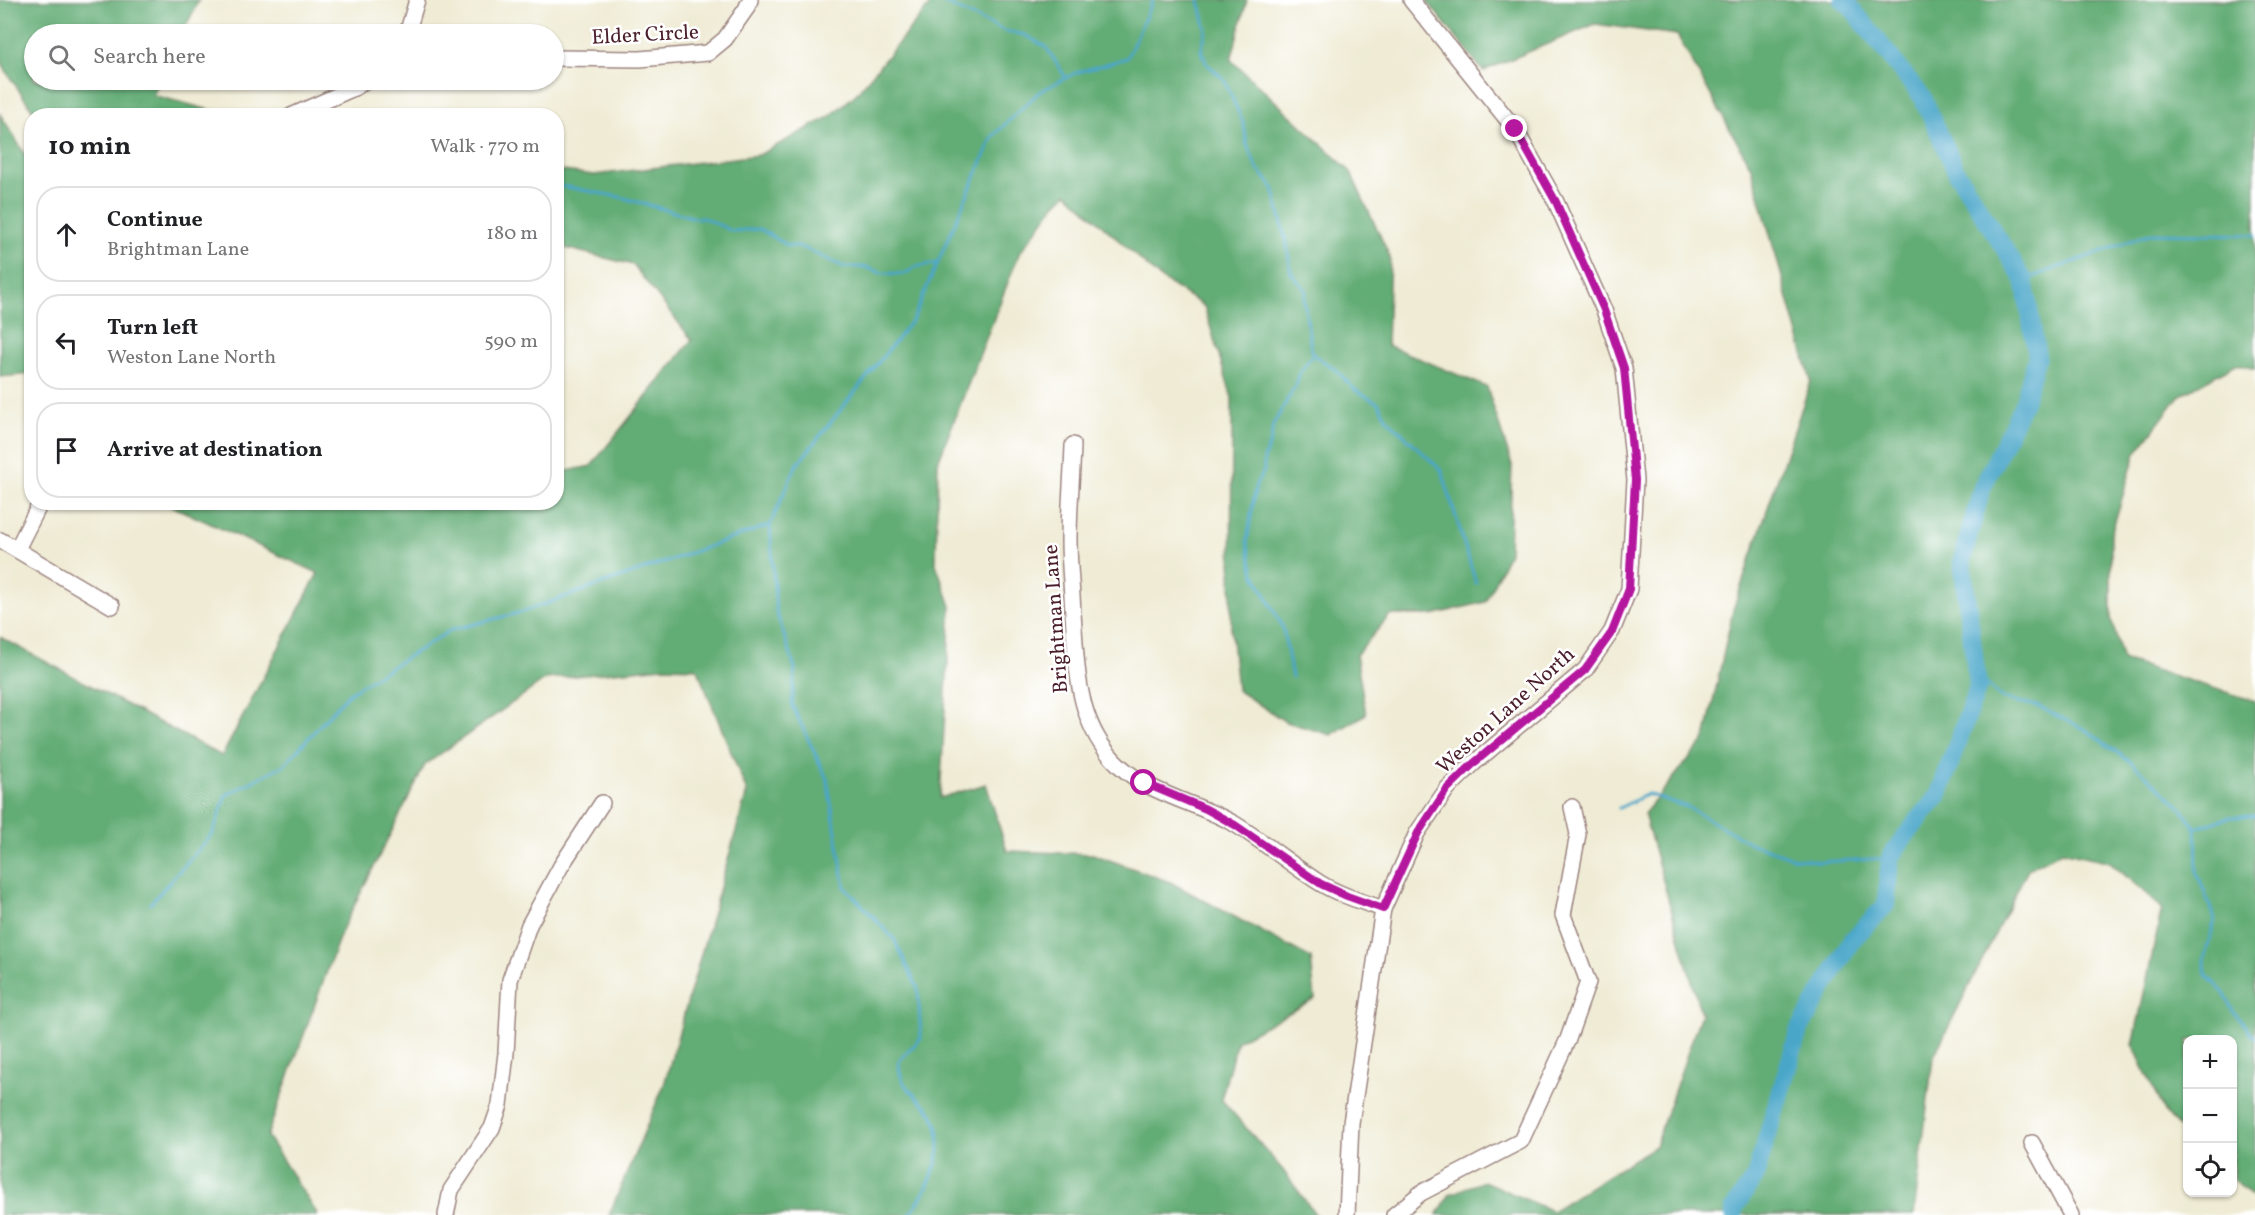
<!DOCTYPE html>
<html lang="en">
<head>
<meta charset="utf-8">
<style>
  :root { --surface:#fff; --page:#f6f6f6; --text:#202124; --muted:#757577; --line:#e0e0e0 }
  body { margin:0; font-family:Vollkorn,serif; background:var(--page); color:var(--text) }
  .controls { position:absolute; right:18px; bottom:18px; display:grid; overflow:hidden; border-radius:12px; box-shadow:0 2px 4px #0004 }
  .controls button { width:54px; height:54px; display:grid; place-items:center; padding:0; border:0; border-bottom:2px solid var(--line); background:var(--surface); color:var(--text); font:30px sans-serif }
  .stop { position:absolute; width:18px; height:18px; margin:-14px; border:4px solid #b5179e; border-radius:50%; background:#fff }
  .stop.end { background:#b5179e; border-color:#fff; box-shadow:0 2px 6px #0008 }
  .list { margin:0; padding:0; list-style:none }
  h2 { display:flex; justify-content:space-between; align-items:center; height:78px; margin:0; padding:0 24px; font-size:26px }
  h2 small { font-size:20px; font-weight:400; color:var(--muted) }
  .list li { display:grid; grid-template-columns:39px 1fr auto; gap:18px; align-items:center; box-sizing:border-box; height:96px; margin:0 12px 12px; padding:0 12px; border:2px solid var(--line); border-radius:24px }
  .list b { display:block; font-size:22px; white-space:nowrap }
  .list p { margin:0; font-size:20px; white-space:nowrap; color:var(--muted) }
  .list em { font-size:20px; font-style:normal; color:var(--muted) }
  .icon { flex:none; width:33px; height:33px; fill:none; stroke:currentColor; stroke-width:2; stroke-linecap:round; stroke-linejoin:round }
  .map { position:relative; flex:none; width:2255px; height:1215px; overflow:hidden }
  .search { position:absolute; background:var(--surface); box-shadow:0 2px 4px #0004; left:24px; top:24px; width:540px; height:66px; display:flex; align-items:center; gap:15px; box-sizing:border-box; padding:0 21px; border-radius:33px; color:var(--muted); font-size:22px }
  .panel { position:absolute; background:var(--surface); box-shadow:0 2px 4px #0004; left:24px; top:108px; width:540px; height:402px; border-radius:24px }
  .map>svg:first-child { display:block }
  .forest { fill:#62ac74; stroke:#566650; stroke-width:1.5 }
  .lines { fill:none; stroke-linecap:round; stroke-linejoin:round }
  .stream { stroke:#4aa6c9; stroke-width:3 }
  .river { stroke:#4aa6c9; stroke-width:18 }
  .minor-casing { stroke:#9c8580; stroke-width:18 }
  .minor { stroke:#fff; stroke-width:15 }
  .route { stroke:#b5179e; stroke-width:8 }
  .labels { text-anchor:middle; stroke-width:5; stroke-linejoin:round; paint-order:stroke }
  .street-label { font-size:21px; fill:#4a1f2b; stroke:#fff }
</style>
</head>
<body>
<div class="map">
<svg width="2255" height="1215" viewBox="0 0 2255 1215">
  <rect width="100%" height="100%" fill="#fff"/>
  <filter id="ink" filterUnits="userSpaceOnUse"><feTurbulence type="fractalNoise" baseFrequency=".0167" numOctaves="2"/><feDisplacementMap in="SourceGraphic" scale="12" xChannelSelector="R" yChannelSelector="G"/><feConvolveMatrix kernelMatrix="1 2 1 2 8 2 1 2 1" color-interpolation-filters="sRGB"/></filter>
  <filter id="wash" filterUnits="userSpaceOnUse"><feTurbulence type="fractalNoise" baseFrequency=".008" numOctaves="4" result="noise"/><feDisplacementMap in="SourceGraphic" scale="24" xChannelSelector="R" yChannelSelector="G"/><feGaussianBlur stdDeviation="1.35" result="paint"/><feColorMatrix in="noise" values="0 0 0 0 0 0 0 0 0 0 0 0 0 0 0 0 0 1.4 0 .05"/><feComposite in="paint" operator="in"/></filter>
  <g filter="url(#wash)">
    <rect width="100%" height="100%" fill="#efebd4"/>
    <g class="forest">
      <path d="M0,0H199L182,34H34V80H160L153,95L214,111L212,115H36L7,73L0,59Z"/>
      <path d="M934,0H1247L1231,60L1350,171L1390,257L1387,345L1487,387L1512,465L1509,553L1485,602L1432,615H1390L1356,655L1366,714L1331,735L1286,722L1237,690L1231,629L1232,398L1204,306L1160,278L1067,193L1054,206L1019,254L938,462L936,564L951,606L940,798L986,784L1007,851L1093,854L1170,882L1311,958L1315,999L1237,1041L1221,1099L1282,1169L1316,1215H609L664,1085L747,792L697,668L663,667L546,679L425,765L342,930L267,1136L318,1215H0V637L222,756L318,573L165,503L556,502L557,473L591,466L692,340L633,265L557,246V170L594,175L759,155L829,117L856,94Z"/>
      <path d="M1426,0H2255V369L2236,364L2179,396L2136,453L2111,534V619L2123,660L2255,701V1200L2233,1178L2232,1040H2188L2187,1135L2164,1112L2133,1045L2162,908L2110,862L2062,851L2028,869L1933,1058L1914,1215H1437L1450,1194L1484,1181L1552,1211L1655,1146L1701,1014L1644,814L1705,739L1733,610L1811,381L1751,167L1677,35L1595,24L1483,71Z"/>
      <path d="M0,114L31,164V374L0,377Z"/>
    </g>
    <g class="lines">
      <g class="stream">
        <path d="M938,0L1005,31L1025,35L1046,47L1066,78"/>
        <path d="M1199,0L1206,30L1201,51L1207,64L1224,79L1244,125L1247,145L1257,168L1273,187L1287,245L1291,273L1306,290L1304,300L1312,354L1335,369L1355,390L1378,403L1387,419L1442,471L1476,583"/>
        <path d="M556,185L620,197L695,218H704L732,231L760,229L788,246H799L844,267H865L882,273L905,274L915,267L938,263"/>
        <path d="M2024,280L2152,233L2255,235"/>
        <path d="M770,525L776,611L795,668L792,705L827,779L845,887L894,939L918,989L921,1038L899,1061C898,1085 912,1091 927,1107C954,1139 931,1187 909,1215"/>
        <path d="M1975,672L2001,698L2037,706L2086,730L2132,763L2178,804L2196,828L2197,872L2215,920L2204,959L2206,975L2224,993L2233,1011L2255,1037"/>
        <path d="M1292,677L1283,628L1254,573L1247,542L1256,484L1264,471V459L1271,440L1273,425L1297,383L1299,374L1312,355"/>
        <path d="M1619,808L1648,794L1687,807L1752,844L1791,857L1820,862L1890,858"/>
        <path d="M2196,828L2230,817L2255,816"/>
        <path d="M150,904L213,833L226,795L284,765L349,693L451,630L522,612L770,525L796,466L913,319L993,136L1039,92L1075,73L1127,58L1153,0"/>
      </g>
      <path class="river" d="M1734,1215V1208L1755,1177L1799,1030L1852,940L1886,905L1890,858L1902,840L1938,796L1978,687L1962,561L1982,488L2024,402L2037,356L2024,280L1957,173L1923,98L1850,6L1843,0"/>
    </g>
  </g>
  <g filter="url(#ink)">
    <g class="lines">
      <g class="minor-casing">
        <g id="minor">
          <path d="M407,34L417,0"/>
          <path d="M554,58L640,59L708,53L725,39L746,9L750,0"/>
          <path d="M291,116L354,88L367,80"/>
          <path d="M1073,445C1072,477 1069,508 1069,540C1069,565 1072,589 1073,613C1077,668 1076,726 1120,766C1150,794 1197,803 1233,823C1263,841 1290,864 1320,883C1339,895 1361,901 1383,909"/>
          <path d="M0,540L112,606"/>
          <path d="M17,549L41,502"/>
          <path d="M2032,1143L2071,1215"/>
          <path d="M446,1215L451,1190L492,1128L500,1105L506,1053L510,980L529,925L561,866L602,803"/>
          <path d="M1347,1215L1351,1123L1383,909L1417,833L1447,789L1474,763L1585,670L1612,631L1629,589L1635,480L1624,368L1604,310L1556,202L1515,129L1411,0"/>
          <path d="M1394,1215L1421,1193L1521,1141L1568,1039L1588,982L1563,915L1578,834L1572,807"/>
        </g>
      </g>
      <use href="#minor" class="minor"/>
    </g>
  </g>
  <g class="lines" filter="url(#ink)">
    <path class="route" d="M1144,783L1206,809L1235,825L1321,884L1347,896L1383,909L1418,833L1447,789L1474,763L1585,670L1612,632L1629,589L1635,480L1624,368L1604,310L1556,202L1515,129"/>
  </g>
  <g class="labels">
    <g class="street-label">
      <text transform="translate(645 34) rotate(-3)" y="7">Elder Circle</text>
      <text transform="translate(1055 619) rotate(-94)" y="7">Brightman Lane</text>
      <text transform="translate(1505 710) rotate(-42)" y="7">Weston Lane North</text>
    </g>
  </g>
</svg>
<div class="controls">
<button>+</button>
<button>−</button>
<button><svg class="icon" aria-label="locate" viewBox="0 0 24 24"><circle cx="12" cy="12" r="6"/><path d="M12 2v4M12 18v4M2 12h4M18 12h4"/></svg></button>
</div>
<div class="stop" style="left:1144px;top:783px"></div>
<div class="stop end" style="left:1515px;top:129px"></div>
<div class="search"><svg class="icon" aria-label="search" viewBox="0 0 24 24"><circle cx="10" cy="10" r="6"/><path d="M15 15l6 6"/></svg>Search here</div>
<section class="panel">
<h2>10 min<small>Walk · 770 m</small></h2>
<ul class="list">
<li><svg class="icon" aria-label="ahead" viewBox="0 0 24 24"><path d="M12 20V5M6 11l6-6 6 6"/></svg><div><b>Continue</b><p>Brightman Lane</p></div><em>180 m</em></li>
<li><svg class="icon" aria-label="left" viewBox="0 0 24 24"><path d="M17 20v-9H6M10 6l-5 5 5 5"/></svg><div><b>Turn left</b><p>Weston Lane North</p></div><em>590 m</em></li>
<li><svg class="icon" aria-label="arrive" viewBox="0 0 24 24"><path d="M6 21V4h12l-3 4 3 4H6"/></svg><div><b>Arrive at destination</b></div></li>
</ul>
</section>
</div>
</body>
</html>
